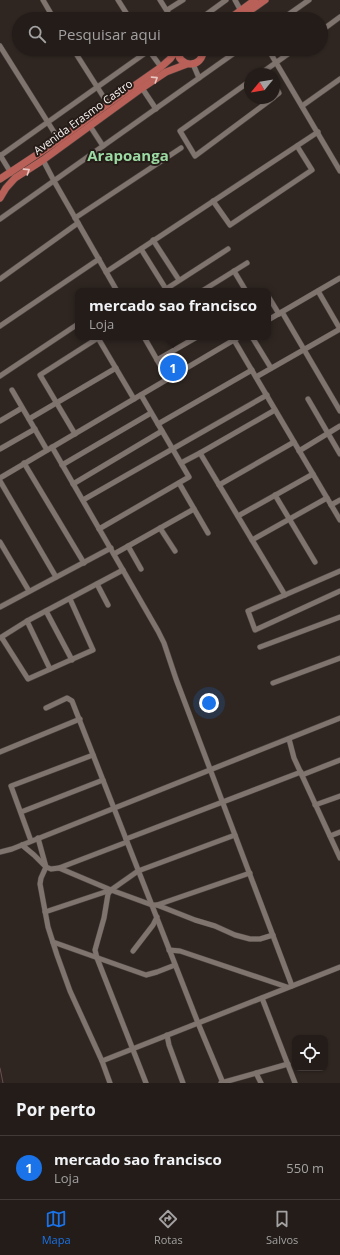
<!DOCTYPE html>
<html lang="pt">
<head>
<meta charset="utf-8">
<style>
  :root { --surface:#231c19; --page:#2f2926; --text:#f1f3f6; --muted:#a3a1a2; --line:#403a38; --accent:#1a73e8 }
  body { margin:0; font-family:"Open Sans",sans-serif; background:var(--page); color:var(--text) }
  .controls { position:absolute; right:12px; bottom:12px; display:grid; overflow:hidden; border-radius:8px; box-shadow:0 1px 3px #0004 }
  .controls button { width:36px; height:36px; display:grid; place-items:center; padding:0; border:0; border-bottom:1px solid var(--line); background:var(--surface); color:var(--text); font:20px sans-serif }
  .compass { position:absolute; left:244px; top:68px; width:36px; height:36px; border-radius:50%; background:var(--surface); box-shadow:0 1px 3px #0004; rotate:240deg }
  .you { position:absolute; left:209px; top:703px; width:14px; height:14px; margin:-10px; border:3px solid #fff; border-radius:50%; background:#1a73e8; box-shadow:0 0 0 6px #1a73e833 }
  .badge { display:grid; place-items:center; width:26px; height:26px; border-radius:50%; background:var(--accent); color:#fff; font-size:13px; font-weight:700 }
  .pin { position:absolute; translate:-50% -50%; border:2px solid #fff; box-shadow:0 1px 4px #0006 }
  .popup { position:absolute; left:75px; top:288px; width:196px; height:52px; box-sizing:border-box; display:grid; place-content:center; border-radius:8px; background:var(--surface); filter:drop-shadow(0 1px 3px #0005); font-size:13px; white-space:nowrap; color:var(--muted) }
  .popup b { font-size:15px; color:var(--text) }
  .popup::after { content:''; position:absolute; left:50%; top:100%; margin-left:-8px; border:8px solid transparent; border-top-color:var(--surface) }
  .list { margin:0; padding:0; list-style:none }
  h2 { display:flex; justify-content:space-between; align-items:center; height:52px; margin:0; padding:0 16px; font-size:17px }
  h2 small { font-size:13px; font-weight:400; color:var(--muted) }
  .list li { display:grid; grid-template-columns:26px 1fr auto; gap:12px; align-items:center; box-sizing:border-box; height:64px; padding:0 16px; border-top:1px solid var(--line) }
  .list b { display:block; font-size:15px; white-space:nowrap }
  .list p { margin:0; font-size:13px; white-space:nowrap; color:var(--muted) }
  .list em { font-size:13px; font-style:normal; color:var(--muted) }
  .icon { flex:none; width:22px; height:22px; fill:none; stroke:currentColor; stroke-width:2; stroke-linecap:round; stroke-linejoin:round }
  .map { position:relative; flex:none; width:340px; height:1083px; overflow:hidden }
  .search { position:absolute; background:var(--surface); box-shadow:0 1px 3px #0004; left:12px; right:12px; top:12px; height:44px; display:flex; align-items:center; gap:10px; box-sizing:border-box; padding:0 14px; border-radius:22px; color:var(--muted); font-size:15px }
  .sheet { height:116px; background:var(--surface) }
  nav { display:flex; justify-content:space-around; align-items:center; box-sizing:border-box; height:56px; border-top:1px solid var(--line); background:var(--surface); font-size:11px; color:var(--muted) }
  nav a { display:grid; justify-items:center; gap:2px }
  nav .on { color:var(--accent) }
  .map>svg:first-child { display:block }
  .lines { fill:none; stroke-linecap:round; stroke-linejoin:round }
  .stream { stroke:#6a4c53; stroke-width:1 }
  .minor-casing { stroke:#49413d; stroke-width:6 }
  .major-casing { stroke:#49413d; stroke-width:8 }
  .minor { stroke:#80746f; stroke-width:5 }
  .major { stroke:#b96058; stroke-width:7 }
  .oneway { stroke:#e6c7c2 }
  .labels { text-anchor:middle; stroke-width:4; stroke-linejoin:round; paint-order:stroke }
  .street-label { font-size:11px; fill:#f9f3f0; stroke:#251c18 }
  .district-label { font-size:15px; font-weight:bold; fill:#9bdaa2; stroke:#251c18 }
</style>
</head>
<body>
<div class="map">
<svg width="340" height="1083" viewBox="0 0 340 1083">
  <rect width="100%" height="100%" fill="#2f2621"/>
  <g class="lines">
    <path class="stream" d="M0,1068L3,1083"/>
    <g class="minor-casing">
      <g id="minor">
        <path d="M43,0L54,19"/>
        <path d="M118,0L130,19"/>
        <path d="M160,0L172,19"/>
        <path d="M235,0L241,11"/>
        <path d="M167,10L183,0"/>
        <path d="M247,13L250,19"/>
        <path d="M200,19L226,0"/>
        <path d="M282,19L309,0"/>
        <path d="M321,31L340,17"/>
        <path d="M0,46L59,140"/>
        <path d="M73,49L108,104"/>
        <path d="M148,49L161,67"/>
        <path d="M268,49L340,171"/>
        <path d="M193,64L199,78"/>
        <path d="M260,74L295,49"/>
        <path d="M250,81L180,131L195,156L273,98"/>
        <path d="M274,84L279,93L274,97"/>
        <path d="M142,88L156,109"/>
        <path d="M302,106L340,79"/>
        <path d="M90,126L103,146"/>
        <path d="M0,155L11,173"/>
        <path d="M0,156L151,49"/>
        <path d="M43,160L54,181L117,291"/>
        <path d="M213,201L230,225L312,170L297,146"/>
        <path d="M75,218L181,148"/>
        <path d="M0,219L240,49"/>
        <path d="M153,240L179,280"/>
        <path d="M141,249L166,289"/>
        <path d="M234,271L246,291"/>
        <path d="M106,272L318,132"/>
        <path d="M0,279L78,223"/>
        <path d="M163,291L228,249"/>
        <path d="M202,291L247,263"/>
        <path d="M318,291L340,329"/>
        <path d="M268,296L279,314"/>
        <path d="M282,312L340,411"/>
        <path d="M268,320L340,278"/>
        <path d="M0,326L99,259"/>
        <path d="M144,337L168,379"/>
        <path d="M252,337L271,368"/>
        <path d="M234,340L340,520"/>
        <path d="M157,360L197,337"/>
        <path d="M0,376L78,324"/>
        <path d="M256,377L340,329"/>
        <path d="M12,390L47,450"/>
        <path d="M308,399L340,454"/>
        <path d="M29,419L116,368"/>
        <path d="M0,421L22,408"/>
        <path d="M158,424L252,370"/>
        <path d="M75,434L40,375L98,338L134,399"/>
        <path d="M52,447L158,631L164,643L176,679L292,986"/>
        <path d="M0,449L35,429"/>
        <path d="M299,451L340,426"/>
        <path d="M200,453L285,595"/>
        <path d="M24,463L84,563"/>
        <path d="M181,463L200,453L275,410"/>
        <path d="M62,465L151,413"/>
        <path d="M0,478L239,337"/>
        <path d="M0,481L56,577"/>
        <path d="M179,483L208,533"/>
        <path d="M73,484L162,431"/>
        <path d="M219,485L294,442"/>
        <path d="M275,495L315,562"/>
        <path d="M83,500L267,395"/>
        <path d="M331,505L340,500"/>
        <path d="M238,516L313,474"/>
        <path d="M160,528L175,551"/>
        <path d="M99,529L189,477L141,395"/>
        <path d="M252,540L327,498"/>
        <path d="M0,542L29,591"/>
        <path d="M128,546L141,569"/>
        <path d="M114,554L194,509"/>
        <path d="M340,571L248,611L255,630L340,591"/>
        <path d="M97,584L108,605"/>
        <path d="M0,607L111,548"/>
        <path d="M46,611L72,660"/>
        <path d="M27,621L50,669"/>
        <path d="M0,638L27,621L123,570"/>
        <path d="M2,638L28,679L93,650L70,599"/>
        <path d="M260,647L340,617"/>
        <path d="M273,683L340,658"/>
        <path d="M46,708L67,698L72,701L198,1023L223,1083"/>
        <path d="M289,739L294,758L340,858"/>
        <path d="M0,752L80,719"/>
        <path d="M302,775L340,760"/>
        <path d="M315,805L340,796"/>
        <path d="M21,812L103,780"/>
        <path d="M330,836L340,832"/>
        <path d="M38,838L46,867L41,878L40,884L48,927L57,955L70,991L102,1061"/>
        <path d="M126,839L301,772"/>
        <path d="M31,841L11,786L93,755"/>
        <path d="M22,845L34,855L46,867L51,869L59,868L111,890L152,905H157L250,873"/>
        <path d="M0,852L12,849L340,718"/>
        <path d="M59,868L127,842"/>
        <path d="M111,890L108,894L104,918L95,950L97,958L146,1083"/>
        <path d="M157,905L195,920L215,926L235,935L250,939H260L273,935"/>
        <path d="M45,912L111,890L138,871L235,835"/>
        <path d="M53,942L146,975L157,972L175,965"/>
        <path d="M169,950L180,951L287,987"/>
        <path d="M133,951L153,925L157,917"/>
        <path d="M262,998L295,1083"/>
        <path d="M167,1035L169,1045L183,1083"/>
        <path d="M256,1073L261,1083"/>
        <path d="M110,1083L102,1061L340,967"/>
        <path d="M221,1083L288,1064"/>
      </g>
    </g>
    <g class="major-casing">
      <g id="major">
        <path d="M229,19L255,0"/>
        <path d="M238,19L265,0"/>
        <path d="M178,49C176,68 204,70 203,49"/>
        <path d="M0,179L59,140L108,104L161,67L170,59L177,49"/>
        <path d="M0,198L6,188L15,178L43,160L142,88L166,72L187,64"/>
      </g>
    </g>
    <use href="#minor" class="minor"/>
    <use href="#major" class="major"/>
  </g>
  <defs><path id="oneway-chevron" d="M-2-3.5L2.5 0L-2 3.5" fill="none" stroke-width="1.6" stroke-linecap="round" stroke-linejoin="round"/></defs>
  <g class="oneway">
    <use href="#oneway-chevron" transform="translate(155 79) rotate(-33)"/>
    <use href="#oneway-chevron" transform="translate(27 171) rotate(-33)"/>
  </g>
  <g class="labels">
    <g class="street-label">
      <text transform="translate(83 117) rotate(-36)" y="4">Avenida Erasmo Castro</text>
    </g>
    <g class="district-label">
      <text x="128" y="161">Arapoanga</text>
    </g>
  </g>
</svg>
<div class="controls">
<button><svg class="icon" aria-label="locate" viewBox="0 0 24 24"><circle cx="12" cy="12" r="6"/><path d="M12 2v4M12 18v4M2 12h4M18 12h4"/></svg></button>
</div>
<svg class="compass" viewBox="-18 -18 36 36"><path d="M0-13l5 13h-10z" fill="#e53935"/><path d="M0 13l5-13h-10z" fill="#a3a1a2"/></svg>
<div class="you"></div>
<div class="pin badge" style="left:173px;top:368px">1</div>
<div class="popup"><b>mercado sao francisco</b>Loja</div>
<div class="search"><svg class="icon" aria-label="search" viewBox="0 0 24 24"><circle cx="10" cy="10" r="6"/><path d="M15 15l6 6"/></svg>Pesquisar aqui</div>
</div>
<section class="sheet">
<h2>Por perto<small></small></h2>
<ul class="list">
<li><span class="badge">1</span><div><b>mercado sao francisco</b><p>Loja</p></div><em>550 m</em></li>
</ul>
</section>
<nav>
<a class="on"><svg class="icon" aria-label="map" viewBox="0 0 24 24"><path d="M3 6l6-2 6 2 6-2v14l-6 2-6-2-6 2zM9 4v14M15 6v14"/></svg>Mapa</a>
<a><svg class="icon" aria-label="directions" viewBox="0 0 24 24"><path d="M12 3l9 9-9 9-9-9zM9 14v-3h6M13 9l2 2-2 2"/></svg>Rotas</a>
<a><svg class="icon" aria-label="saved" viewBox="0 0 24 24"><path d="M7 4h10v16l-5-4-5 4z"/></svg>Salvos</a>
</nav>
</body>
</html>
